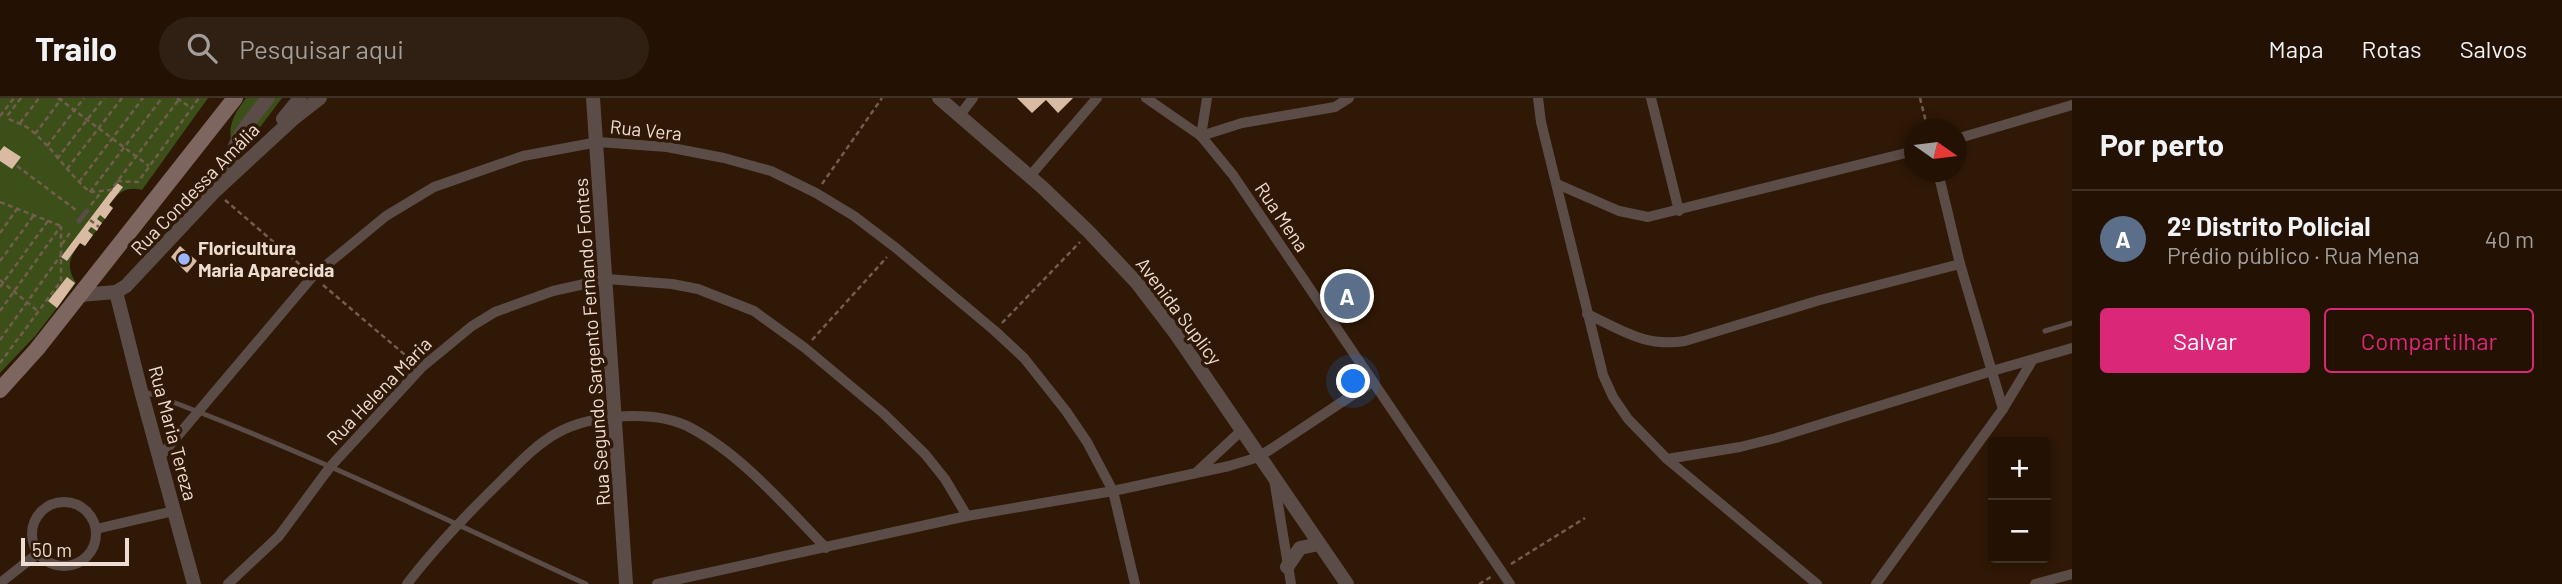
<!DOCTYPE html>
<html lang="pt">
<head>
<meta charset="utf-8">
<style>
  :root { --surface:#231204; --page:#2f2013; --text:#f1f3f6; --muted:#a39e9a; --line:#403226; --accent:#db2777 }
  body { margin:0; font-family:Barlow,sans-serif; background:var(--page); color:var(--text) }
  .controls { position:absolute; right:21px; bottom:21px; display:grid; overflow:hidden; border-radius:7px; box-shadow:0 4px 10px #0003 }
  .controls button { width:63px; height:63px; display:grid; place-items:center; padding:0; border:0; border-bottom:2px solid var(--line); background:var(--surface); color:var(--text); font:35px sans-serif }
  .compass { position:absolute; left:1904px; top:21px; width:63px; height:63px; border-radius:50%; background:var(--surface); box-shadow:0 4px 10px #0003; rotate:104deg }
  .scale { position:absolute; left:21px; bottom:18px; width:108px; box-sizing:border-box; padding-left:7px; border:4px solid #eeddd2; border-top:0; font-size:19px; line-height:24px; white-space:nowrap; color:#eeddd2; -webkit-text-stroke:5px #2f1805; paint-order:stroke }
  .you { position:absolute; left:1354px; top:284px; width:24px; height:24px; margin:-18px; border:5px solid #fff; border-radius:50%; background:#1a73e8; box-shadow:0 0 0 10px #1a73e833 }
  .badge { display:grid; place-items:center; width:46px; height:46px; border-radius:50%; background:var(--accent); color:#fff; font-size:23px; font-weight:700 }
  .pin { position:absolute; translate:-50% -50%; border:4px solid #fff; box-shadow:0 2px 7px #0006 }
  .list { margin:0; padding:0; list-style:none }
  h2 { display:flex; justify-content:space-between; align-items:center; height:91px; margin:0; padding:0 28px; font-size:30px }
  h2 small { font-size:23px; font-weight:400; color:var(--muted) }
  .list li { display:grid; grid-template-columns:46px 1fr auto; gap:21px; align-items:center; box-sizing:border-box; height:98px; padding:0 28px; border-top:2px solid var(--line) }
  .list b { display:block; font-size:26px; white-space:nowrap }
  .list p { margin:0; font-size:23px; white-space:nowrap; color:var(--muted) }
  .list em { font-size:23px; font-style:normal; color:var(--muted) }
  .actions { display:flex; gap:14px; padding:21px 28px }
  .actions a { flex:1; padding:16px 0; border:2px solid var(--accent); border-radius:7px; text-align:center; font-size:24px; color:var(--accent) }
  .actions .main { background:var(--accent); color:#fff }
  .icon { flex:none; width:38px; height:38px; fill:none; stroke:currentColor; stroke-width:2; stroke-linecap:round; stroke-linejoin:round }
  .map { position:relative; flex:none; width:2072px; height:486px; overflow:hidden }
  header { display:flex; align-items:center; gap:42px; box-sizing:border-box; height:98px; padding:0 35px; background:var(--surface); border-bottom:2px solid var(--line) }
  header strong { font-size:33px }
  nav { display:flex; gap:38px; margin-inline-start:auto; font-size:24px }
  .search { width:490px; height:63px; background:var(--page); display:flex; align-items:center; gap:18px; box-sizing:border-box; padding:0 24px; border-radius:38px; color:var(--muted); font-size:26px }
  main { display:flex }
  aside { flex:1; background:var(--surface) }
  .map>svg:first-child { display:block }
  .green { fill:#3c4f19 }
  .building { fill:#d9baa3 }
  .lines { fill:none; stroke-linecap:round; stroke-linejoin:round }
  .path { stroke:#725e4d; stroke-width:2.5; stroke-dasharray:5 3.5; stroke-linecap:butt }
  .service { stroke:#5b4c48; stroke-width:5 }
  .minor { stroke:#5b4c48; stroke-width:10 }
  .tertiary { stroke:#5b4c48; stroke-width:14 }
  .secondary { stroke:#7d665f; stroke-width:16 }
  .poi-dot { fill:#9eb4fd; stroke:#2f1805; stroke-width:2.5 }
  .labels { text-anchor:middle; stroke-width:7; stroke-linejoin:round; paint-order:stroke }
  .street-label { font-size:19px; fill:#eeddd2; stroke:#2f1805 }
  .poi-label { font-size:19px; font-weight:bold; fill:#eeddd2; stroke:#2f1805; text-anchor:start }
</style>
</head>
<body>
<header>
<strong>Trailo</strong>
<div class="search"><svg class="icon" aria-label="search" viewBox="0 0 24 24"><circle cx="10" cy="10" r="6"/><path d="M15 15l6 6"/></svg>Pesquisar aqui</div>
<nav><a>Mapa</a><a>Rotas</a><a>Salvos</a></nav>
</header>
<main>
<div class="map">
<svg width="2072" height="486" viewBox="0 0 2072 486">
  <rect width="100%" height="100%" fill="#2f1805"/>
  <g class="green">
    <path d="M0,0H208L142,92C126,88 118,95 109,106L113,110L85,148L80,145C69,160 66,168 76,185L36,237L0,275Z"/>
    <path d="M246,0H282L246,48L233,49C226,29 234,16 246,0Z"/>
  </g>
  <g class="building">
    <path d="M1017,0H1073L1058,15L1046,2L1032,15Z"/>
    <path d="M4,48L21,59L12,71L0,63V53Z"/>
    <path d="M117,85L123,89L109,107L113,110L105,121L100,117L97,121L102,125L99,129L97,133L91,129L88,133L93,137L85,148L80,145L67,163L61,159Z"/>
    <path d="M180,148L197,163L187,175L171,159Z"/>
    <path d="M67,179L75,185L57,210L48,203Z"/>
  </g>
  <g class="lines">
    <g class="path">
      <path d="M21,0L8,17L9,21C15,24 22,26 28,30C52,48 67,75 90,94L111,92L180,0"/>
      <path d="M58,0L149,68"/>
      <path d="M177,0L191,10"/>
      <path d="M1920,0L1928,32"/>
      <path d="M0,18L14,0"/>
      <path d="M20,25L39,0"/>
      <path d="M35,36L62,0"/>
      <path d="M47,48L84,0"/>
      <path d="M57,61L104,0"/>
      <path d="M17,68L76,112"/>
      <path d="M67,71L122,0"/>
      <path d="M117,83L138,84L199,0"/>
      <path d="M79,84L143,0"/>
      <path d="M822,86L882,0"/>
      <path d="M90,94L162,0"/>
      <path d="M225,102L305,171"/>
      <path d="M0,104L61,128"/>
      <path d="M91,107L102,93"/>
      <path d="M90,122L99,129"/>
      <path d="M0,135L17,111"/>
      <path d="M62,146L72,132"/>
      <path d="M0,163L34,117"/>
      <path d="M0,182L39,214"/>
      <path d="M323,187L411,262"/>
      <path d="M0,189L48,123"/>
      <path d="M0,213L61,128"/>
      <path d="M1002,225L1080,144"/>
      <path d="M0,242L61,157"/>
      <path d="M812,242L887,159"/>
      <path d="M0,265L61,183V128"/>
      <path d="M1511,466L1585,420"/>
      <path d="M1479,486L1491,479"/>
    </g>
    <g class="service">
      <path d="M79,123L87,113"/>
      <path d="M2045,233L2072,225"/>
      <path d="M143,293C295,348 440,419 586,486"/>
    </g>
    <g class="minor">
      <path d="M1146,0L1201,38L1233,77L1510,486"/>
      <path d="M1538,0L1541,24L1603,277L1613,299L1628,321L1667,361L1817,486"/>
      <path d="M1651,0L1679,113"/>
      <path d="M960,17L973,0"/>
      <path d="M1201,38L1242,25L1335,9L1349,0"/>
      <path d="M1201,38L1207,0"/>
      <path d="M1956,41L2072,7"/>
      <path d="M1938,74L1960,166L2003,311"/>
      <path d="M1030,78L1097,0"/>
      <path d="M1557,86L1619,113L1648,119L1914,53"/>
      <path d="M1587,216C1624,233 1644,249 1685,243L1820,202L1960,166"/>
      <path d="M159,360L313,178L386,118L434,89L523,58L598,44L667,49L724,60L771,73L816,95L854,118L896,150L995,233L1024,260L1066,313L1087,344L1113,393L1135,486"/>
      <path d="M1667,361L1740,349L1776,340L1992,273L2072,250"/>
      <path d="M1198,373L1241,333"/>
      <path d="M1274,381L1291,486"/>
      <circle cx="64" cy="436" r="32"/>
      <path d="M96,431L174,413"/>
      <path d="M0,485L37,456"/>
      <path d="M228,486L279,438L330,369L421,270L472,228L495,214L553,193L607,181L672,186L698,191L754,213L805,250L883,315L925,356L945,381L967,418"/>
      <path d="M407,486C436,448 470,413 504,380C520,364 537,346 557,335C591,316 656,311 691,330C742,357 786,409 826,450"/>
      <path d="M657,486L967,418L1113,393L1229,368L1259,359L1372,284"/>
      <path d="M1876,486L2003,311L2032,263"/>
      <path d="M2035,486L2072,476"/>
    </g>
    <g class="tertiary">
      <path d="M593,0L626,486"/>
      <path d="M939,0L1042,89L1089,134L1137,185L1176,236L1347,486"/>
      <path d="M283,21L300,0"/>
      <path d="M229,79C232,39 245,30 268,0"/>
      <path d="M116,194L141,293L194,486"/>
      <path d="M80,197L116,194L126,188L215,93L293,21L320,0"/>
      <path d="M1287,469L1300,450L1319,446"/>
    </g>
    <path class="secondary" d="M0,292L37,251L235,0"/>
  </g>
  <circle class="poi-dot" cx="184" cy="161" r="7"/>
  <g class="labels">
    <g class="street-label">
      <text transform="translate(646 32) rotate(6)" y="7">Rua Vera</text>
      <text transform="translate(195 91) rotate(-46)" y="7">Rua Condessa Amália</text>
      <text transform="translate(1282 119) rotate(56)" y="7">Rua Mena</text>
      <text transform="translate(1179 213) rotate(53)" y="7">Avenida Suplicy</text>
      <text transform="translate(592 244) rotate(-94)" y="7">Rua Segundo Sargento Fernando Fontes</text>
      <text transform="translate(379 293) rotate(-46)" y="7">Rua Helena Maria</text>
      <text transform="translate(173 335) rotate(75)" y="7">Rua Maria Tereza</text>
    </g>
    <g class="poi-label">
      <text x="198" y="157">Floricultura<tspan x="198" dy="22">Maria Aparecida</tspan></text>
    </g>
  </g>
</svg>
<div class="controls">
<button>+</button>
<button>−</button>
</div>
<svg class="compass" viewBox="-18 -18 36 36"><path d="M0-13l5 13h-10z" fill="#e53935"/><path d="M0 13l5-13h-10z" fill="#a39e9a"/></svg>
<div class="scale">50 m</div>
<div class="you"></div>
<div class="pin badge" style="left:1347px;top:198px;background:#5c6f8a">A</div>
</div>
<aside>
<h2>Por perto<small></small></h2>
<ul class="list">
<li><span class="badge" style="background:#5c6f8a">A</span><div><b>2º Distrito Policial</b><p>Prédio público · Rua Mena</p></div><em>40 m</em></li>
</ul>
<div class="actions"><a class="main">Salvar</a><a>Compartilhar</a></div>
</aside>
</main>
</body>
</html>
